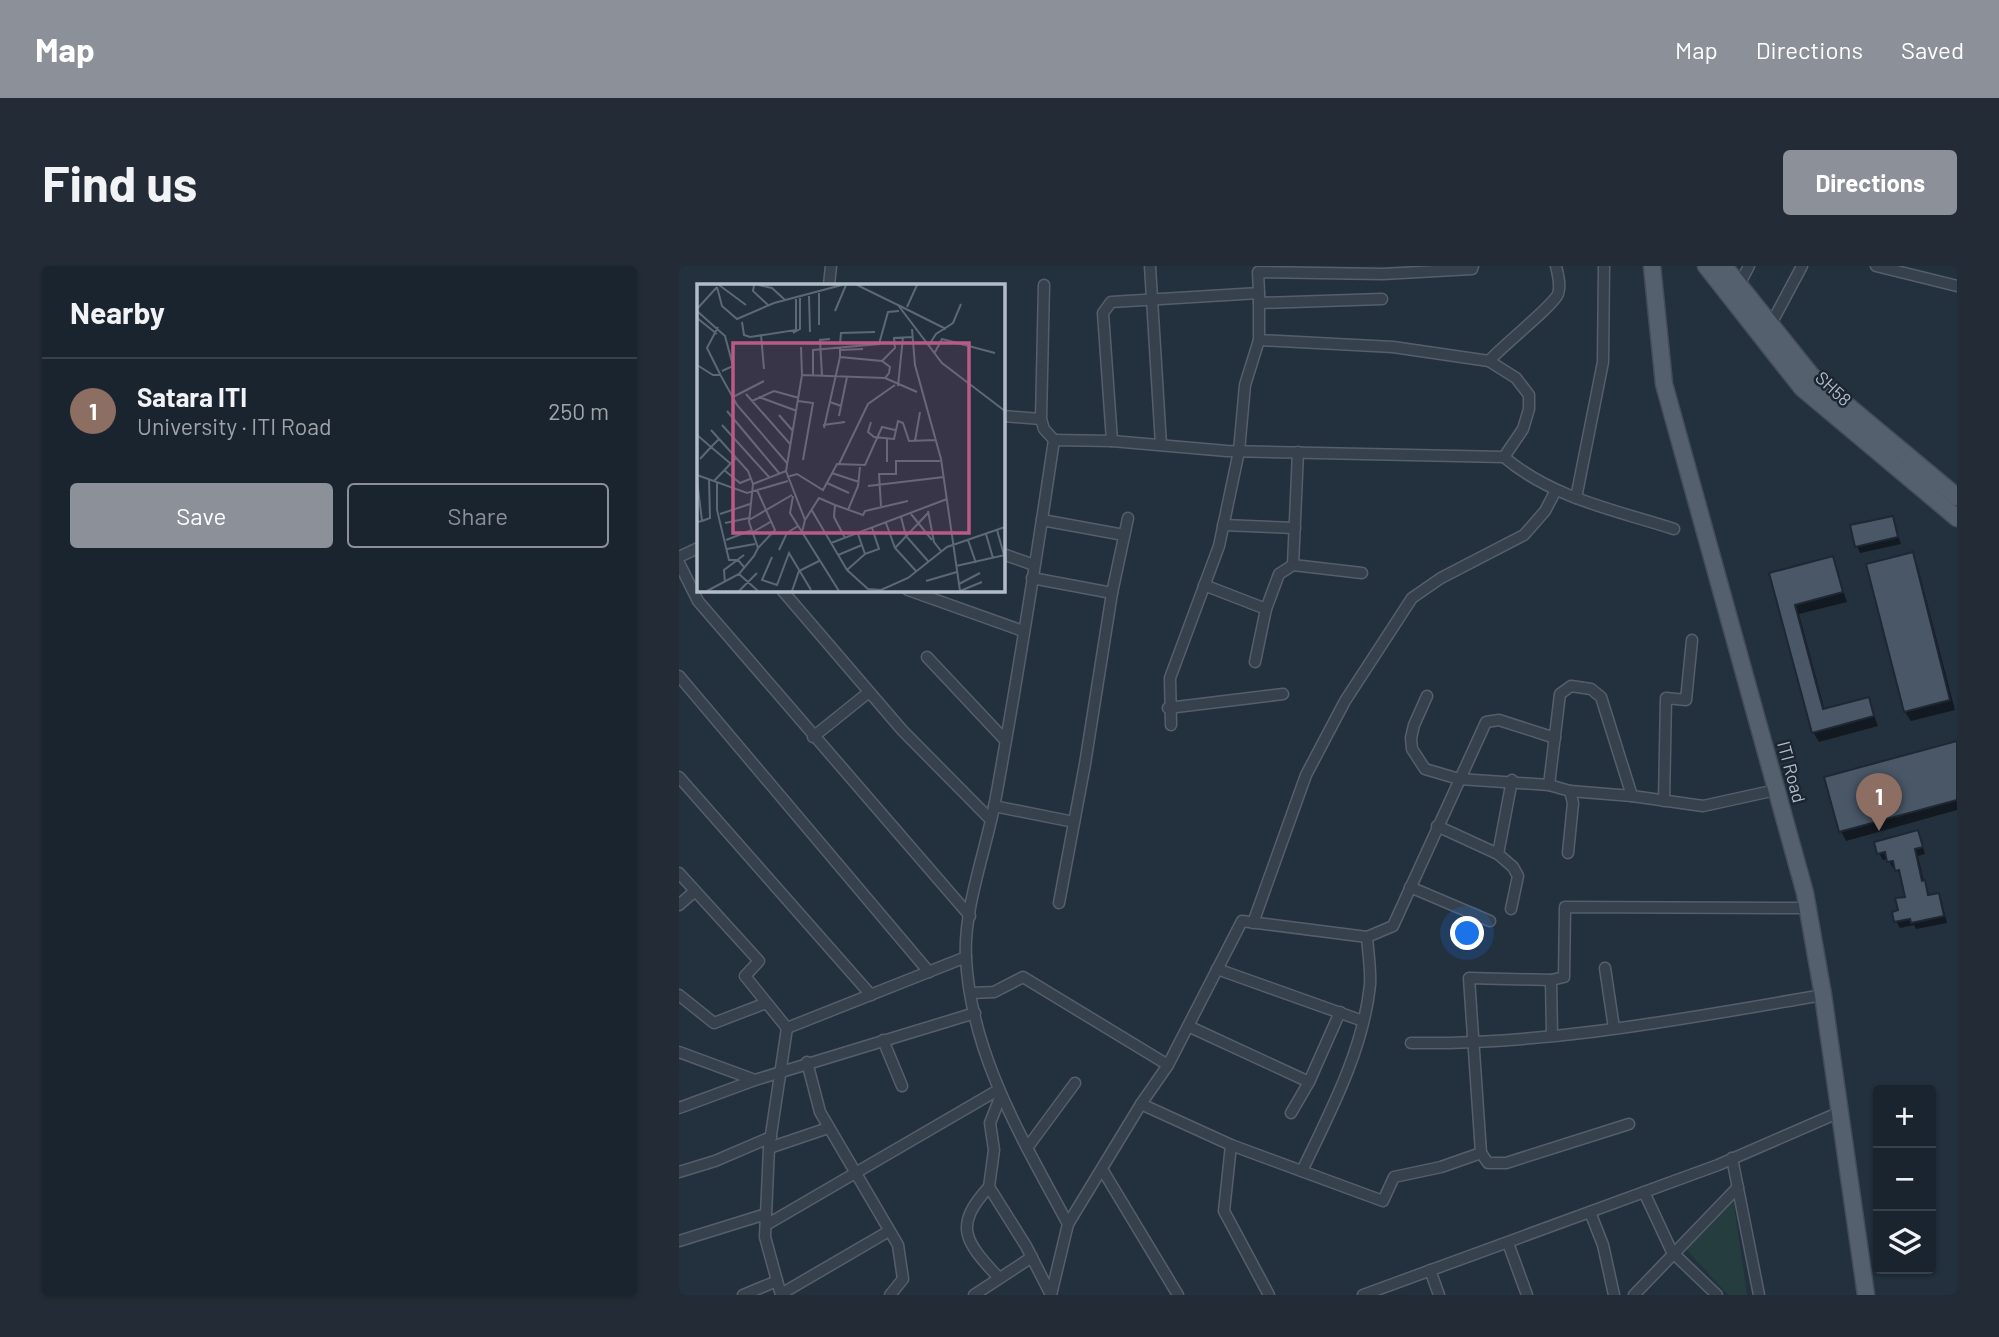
<!DOCTYPE html>
<html lang="en">
<head>
<meta charset="utf-8">
<style>
  :root { --surface:#1a242e; --page:#232c36; --text:#f1f3f6; --muted:#9fa4aa; --line:#38414a; --accent:#8c9099 }
  body { margin:0; font-family:Barlow,sans-serif; background:var(--page); color:var(--text) }
  .controls { position:absolute; right:21px; bottom:21px; display:grid; overflow:hidden; border-radius:7px; box-shadow:0 2px 5px #0004 }
  .controls button { width:63px; height:63px; display:grid; place-items:center; padding:0; border:0; border-bottom:2px solid var(--line); background:var(--surface); color:var(--text); font:35px sans-serif }
  .you { position:absolute; left:789px; top:668px; width:24px; height:24px; margin:-18px; border:5px solid #fff; border-radius:50%; background:#1a73e8; box-shadow:0 0 0 10px #1a73e833 }
  .badge { display:grid; place-items:center; width:46px; height:46px; border-radius:50%; background:var(--accent); color:#fff; font-size:23px; font-weight:700 }
  .pin { position:absolute; translate:-50% -58px; filter:drop-shadow(0 2px 4px #0008) }
  .pin::after { content:''; position:absolute; top:37px; width:24px; height:21px; background:inherit; clip-path:polygon(0 0,100% 0,50% 100%) }
  .list { margin:0; padding:0; list-style:none }
  h2 { display:flex; justify-content:space-between; align-items:center; height:91px; margin:0; padding:0 28px; font-size:30px }
  h2 small { font-size:23px; font-weight:400; color:var(--muted) }
  .list li { display:grid; grid-template-columns:46px 1fr auto; gap:21px; align-items:center; box-sizing:border-box; height:105px; padding:0 28px; border-top:2px solid var(--line) }
  .list b { display:block; font-size:26px; white-space:nowrap }
  .list p { margin:0; font-size:23px; white-space:nowrap; color:var(--muted) }
  .list em { font-size:23px; font-style:normal; color:var(--muted) }
  .actions { display:flex; gap:14px; padding:21px 28px }
  .actions a { flex:1; padding:16px 0; border:2px solid var(--accent); border-radius:7px; text-align:center; font-size:24px; color:var(--accent) }
  .actions .main { background:var(--accent); color:#fff }
  .icon { flex:none; width:38px; height:38px; fill:none; stroke:currentColor; stroke-width:2; stroke-linecap:round; stroke-linejoin:round }
  .map { position:relative; flex:none; width:1278px; height:1029px; overflow:hidden; border-radius:7px }
  header { display:flex; align-items:center; gap:42px; box-sizing:border-box; height:98px; padding:0 35px; background:var(--accent); color:#fff }
  header strong { font-size:33px }
  nav { display:flex; gap:38px; margin-inline-start:auto; font-size:24px }
  .intro { display:flex; align-items:center; justify-content:space-between; box-sizing:border-box; height:168px; padding:0 42px }
  h1 { margin:0; font-size:49px }
  .button { padding:18px 32px; border-radius:7px; background:var(--accent); color:#fff; font-size:24px; font-weight:700 }
  main { display:flex; gap:42px; padding:0 42px }
  aside { flex:1; background:var(--surface); border-radius:7px; box-shadow:0 2px 5px #0004 }
  .map>svg:first-child { display:block }
  .green { fill:#253d3f }
  .shadow { fill:#0007 }
  .building { fill:#495767; stroke:#1e2835; stroke-width:2 }
  .lines { fill:none; stroke-linecap:round; stroke-linejoin:round }
  .minor-casing { stroke:#555f6c; stroke-width:13 }
  .primary-casing { stroke:#434d5a; stroke-width:19 }
  .minor { stroke:#37414e; stroke-width:10 }
  .primary { stroke:#55606e; stroke-width:16 }
  .labels { text-anchor:middle; stroke-width:5; stroke-linejoin:round; paint-order:stroke }
  .street-label { font-size:18px; fill:#b3bcc9; stroke:#1c2633 }
  .inset-road { fill:none; stroke:#5d6876; stroke-width:2 }
  .view { fill:#bc5a87; fill-opacity:0.15; stroke:#bc5a87; stroke-width:3.5 }
  .inset-edge { fill:none; stroke:#b3bcc9; stroke-width:3.5 }
</style>
</head>
<body>
<header>
<strong>Map</strong>
<nav><a>Map</a><a>Directions</a><a>Saved</a></nav>
</header>
<div class="intro"><h1>Find us</h1><a class="button">Directions</a></div>
<main>
<aside>
<h2>Nearby<small></small></h2>
<ul class="list">
<li><span class="badge" style="background:#8d6e63">1</span><div><b>Satara ITI</b><p>University · ITI Road</p></div><em>250 m</em></li>
</ul>
<div class="actions"><a class="main">Save</a><a>Share</a></div>
</aside>
<div class="map">
<svg width="1278" height="1029" viewBox="0 0 1278 1029">
  <rect width="100%" height="100%" fill="#23303e"/>
  <path class="green" d="M1054,932L1068,1029H1049L1006,982Z"/>
  <g class="shadow">
    <path d="M1213,252L1222,278L1181,287L1178,280Z"/>
    <path d="M1233,288L1238,298L1276,444L1232,455L1226,446Z"/>
    <path d="M1153,292L1168,336L1120,348L1146,445L1189,433L1199,460L1140,476L1134,466L1092,308Z"/>
    <path d="M1278,477V544L1167,575L1162,565Z"/>
    <path d="M1239,566L1246,588L1239,590L1245,616L1251,631L1260,629L1263,636L1268,657L1237,663L1235,659L1221,662L1217,655L1228,632L1222,611L1217,602H1214L1209,593L1204,594L1200,587Z"/>
  </g>
  <g class="building">
    <path d="M1214,250L1219,271L1176,281L1171,259Z"/>
    <path d="M1234,286L1271,434L1225,446L1187,298Z"/>
    <path d="M1154,290L1164,326L1116,339L1144,443L1190,431L1195,450L1133,467L1090,307Z"/>
    <path d="M1278,475V534L1160,566L1145,511Z"/>
    <path d="M1239,564L1244,581L1236,583L1243,615L1246,614L1249,629L1260,627L1265,650L1232,657L1231,653L1215,656L1213,646L1219,644L1216,632L1226,631L1220,604L1216,605L1214,595L1208,596L1206,586L1198,588L1195,576Z"/>
  </g>
  <g class="lines">
    <g class="minor-casing">
      <g id="minor">
        <path d="M471,0L482,179"/>
        <path d="M1197,0L1278,20"/>
        <path d="M150,19L152,0"/>
        <path d="M365,19L362,153L365,163L375,174"/>
        <path d="M1060,19L1070,0"/>
        <path d="M580,37L703,33"/>
        <path d="M1091,60L1123,0"/>
        <path d="M810,95C823,80 874,40 879,28C882,19 879,9 877,0"/>
        <path d="M324,150L362,153"/>
        <path d="M433,175L424,47L432,36L580,27L579,6L704,8L793,3L794,0"/>
        <path d="M825,191C873,232 936,244 995,263"/>
        <path d="M897,232L924,96L925,0"/>
        <path d="M363,254L445,269"/>
        <path d="M544,259L616,262"/>
        <path d="M324,288L355,299"/>
        <path d="M0,291L19,282"/>
        <path d="M0,297L19,335L291,650"/>
        <path d="M614,299L683,307"/>
        <path d="M353,312L433,327L406,498L380,637"/>
        <path d="M525,319L587,343L576,396"/>
        <path d="M103,324L223,464L312,554"/>
        <path d="M229,324L344,365"/>
        <path d="M433,327L449,252"/>
        <path d="M587,343L600,308L614,299L619,186"/>
        <path d="M248,391L326,474"/>
        <path d="M0,410L250,706"/>
        <path d="M748,430L735,459L732,472L733,483L746,503L780,513L870,519L881,428L892,420L912,423L922,431L953,530L1024,540L1097,524"/>
        <path d="M489,442L604,428"/>
        <path d="M492,459L491,412L540,280L560,185L566,119L580,74"/>
        <path d="M134,471L190,426"/>
        <path d="M0,511L192,729"/>
        <path d="M870,519L891,525L894,537L889,587"/>
        <path d="M891,525L953,530"/>
        <path d="M985,535L987,432L1007,434L1013,374"/>
        <path d="M315,540L395,556"/>
        <path d="M758,560L819,588"/>
        <path d="M0,607L80,695L66,710L108,762"/>
        <path d="M731,621L811,655"/>
        <path d="M0,639L16,625"/>
        <path d="M832,643L839,610L834,601L819,588L833,514"/>
        <path d="M574,657L627,509L666,435L733,332L762,312L845,269L866,245L877,224"/>
        <path d="M926,702L935,762"/>
        <path d="M538,703L684,755"/>
        <path d="M872,714L873,769"/>
        <path d="M292,727L315,726L344,711L489,799L563,655L688,671L714,660L807,456L820,454L876,472"/>
        <path d="M0,729L35,757L87,737"/>
        <path d="M509,760L630,816"/>
        <path d="M204,774L223,820"/>
        <path d="M732,777C871,779 1008,752 1144,729"/>
        <path d="M0,786L76,814L296,747"/>
        <path d="M128,796L141,846L219,979L224,1013L211,1029"/>
        <path d="M322,829L311,857L315,884L310,921L347,980L371,1027"/>
        <path d="M462,838L489,799"/>
        <path d="M0,842L76,814"/>
        <path d="M612,847L630,816L661,746"/>
        <path d="M950,858L827,897H809L802,887L790,712L872,714L885,711L886,641L1128,642"/>
        <path d="M90,882L149,862"/>
        <path d="M348,882L396,817"/>
        <path d="M1053,892L1080,1029"/>
        <path d="M423,903L499,1029"/>
        <path d="M623,905C651,846 684,785 691,719C692,703 689,686 688,671"/>
        <path d="M0,906L36,895L92,871"/>
        <path d="M310,921C273,961 287,976 319,1011"/>
        <path d="M965,926L993,986L1038,1029"/>
        <path d="M911,946L924,979L935,1029"/>
        <path d="M389,958L462,838L552,879"/>
        <path d="M87,959L319,824"/>
        <path d="M0,975L87,948"/>
        <path d="M829,977L848,1029"/>
        <path d="M751,1004L760,1029"/>
        <path d="M102,1028L210,965"/>
        <path d="M64,1029L98,1015"/>
        <path d="M102,1029L86,971L90,882L108,762L287,691"/>
        <path d="M295,1029L353,991"/>
        <path d="M372,1029L389,958C344,874 292,789 287,692C284,644 307,584 316,536C338,416 357,295 375,174L433,175L548,185L825,191L844,163L850,143V129L837,112L810,95L714,81L580,74V27"/>
        <path d="M590,1029L545,945L552,879L704,935L715,911L762,901L802,887"/>
        <path d="M684,1029L1039,899L1161,846"/>
        <path d="M955,1029L1059,921"/>
      </g>
    </g>
    <g class="primary-casing">
      <g id="primary">
        <path d="M973,0L985,118L1126,627L1144,729L1187,1029"/>
        <path d="M1027,0L1123,122L1278,252"/>
        <path d="M1045,0L1132,109L1278,231"/>
      </g>
    </g>
    <use href="#minor" class="minor"/>
    <use href="#primary" class="primary"/>
  </g>
  <g class="labels">
    <g class="street-label">
      <text transform="translate(1154 123) rotate(43)" y="6">SH58</text>
      <text transform="translate(1112 506) rotate(75)" y="6">ITI Road</text>
    </g>
  </g>
  <g transform="translate(18 18)">
    <rect width="308" height="308" fill="#23303e"/>
    <path class="inset-road" d="M22,1L49,21M57,1L56,7L71,21M62,1L75,4L88,16M160,1L201,21L245,79L308,127M20,3L25,22L40,35L77,19L145,1M122,9V41M112,12L113,48M201,21L249,45M210,23L220,1M0,25L20,3M0,27L28,52L36,82L25,87M138,27L149,1M0,34L20,50M45,38L47,51L53,53L99,46V15M21,43L10,64L24,92L40,121L90,179M215,45L218,81L244,175L263,307M96,49L103,45V14M64,51L67,85M143,60L144,49L178,48M232,61L239,50L256,39L264,20M104,63L105,91M143,66L166,65M237,70L245,55L298,69M185,77L198,64L197,54L215,53M0,81L16,91H24M116,91V66L182,60L191,28L202,27M125,92L123,56L133,55M188,94L220,108M201,102L206,53M49,110L94,161M36,113L67,97M62,113L100,127M55,117L77,107L102,114M101,117L116,119L106,176M133,118L144,122L142,132M144,122L150,93M30,127L82,189M82,131L96,147M174,138L171,148L177,153L197,155L201,137L206,139L212,157L238,156M25,141L72,193M126,141L148,138M127,144L143,73M14,146L51,187L56,200M0,151L14,163L3,175M22,155L14,163L34,180M218,157L223,128M190,178V154M142,180L171,120L198,101M27,186L43,199L53,195M135,189L162,198M0,191L50,209L91,197M90,193L100,190L126,206L140,180L168,181L185,143L198,146M0,196L5,237L0,238M17,197L39,174M20,198V226L32,276H41L47,283M130,199L152,209M171,202L247,193M60,206L78,246L61,264M96,212L93,229L105,248M184,222L182,190H199V177H243M114,225L150,286L168,270M151,226L161,202L163,183M231,227L237,258L244,267M23,230L53,220M214,230L235,256M204,233L209,252L231,277M52,236L95,211M108,236L122,214L138,221M5,237L13,234L12,195M28,239L52,234M189,239L198,264L219,287M300,246L307,271M56,248L75,237M161,250L168,270L182,265L175,244M289,250L296,274M148,254L137,233L138,221L166,231L168,227L211,217M29,256L55,246M271,256L279,279M134,259L250,215M198,264L231,229M30,265L58,260M82,266L90,249L101,242M141,271L165,261M75,273L65,296L80,301L92,269L114,306M259,282L308,271M150,286L171,305L184,306L211,294L250,263L308,243M42,290L61,307M229,297L260,288M28,299L27,286L47,271M262,300L283,289M10,307L42,290L57,272L61,264L52,238L56,200L89,187M42,307L60,289M95,307L102,287L122,277M142,307L105,248L108,236L89,187L105,91L188,94L192,89L193,83L185,77L143,73V64M263,307L285,298"/>
    <path class="view" d="M36,59H272V249H36Z"/>
    <rect width="308" height="308" class="inset-edge"/>
  </g>
</svg>
<div class="controls">
<button>+</button>
<button>−</button>
<button><svg class="icon" aria-label="layers" viewBox="0 0 24 24"><path d="M12 4l9 5-9 5-9-5zM3 14l9 5 9-5"/></svg></button>
</div>
<div class="you"></div>
<div class="pin badge" style="left:1200px;top:565px;background:#8d6e63">1</div>
</div>
</main>
</body>
</html>
